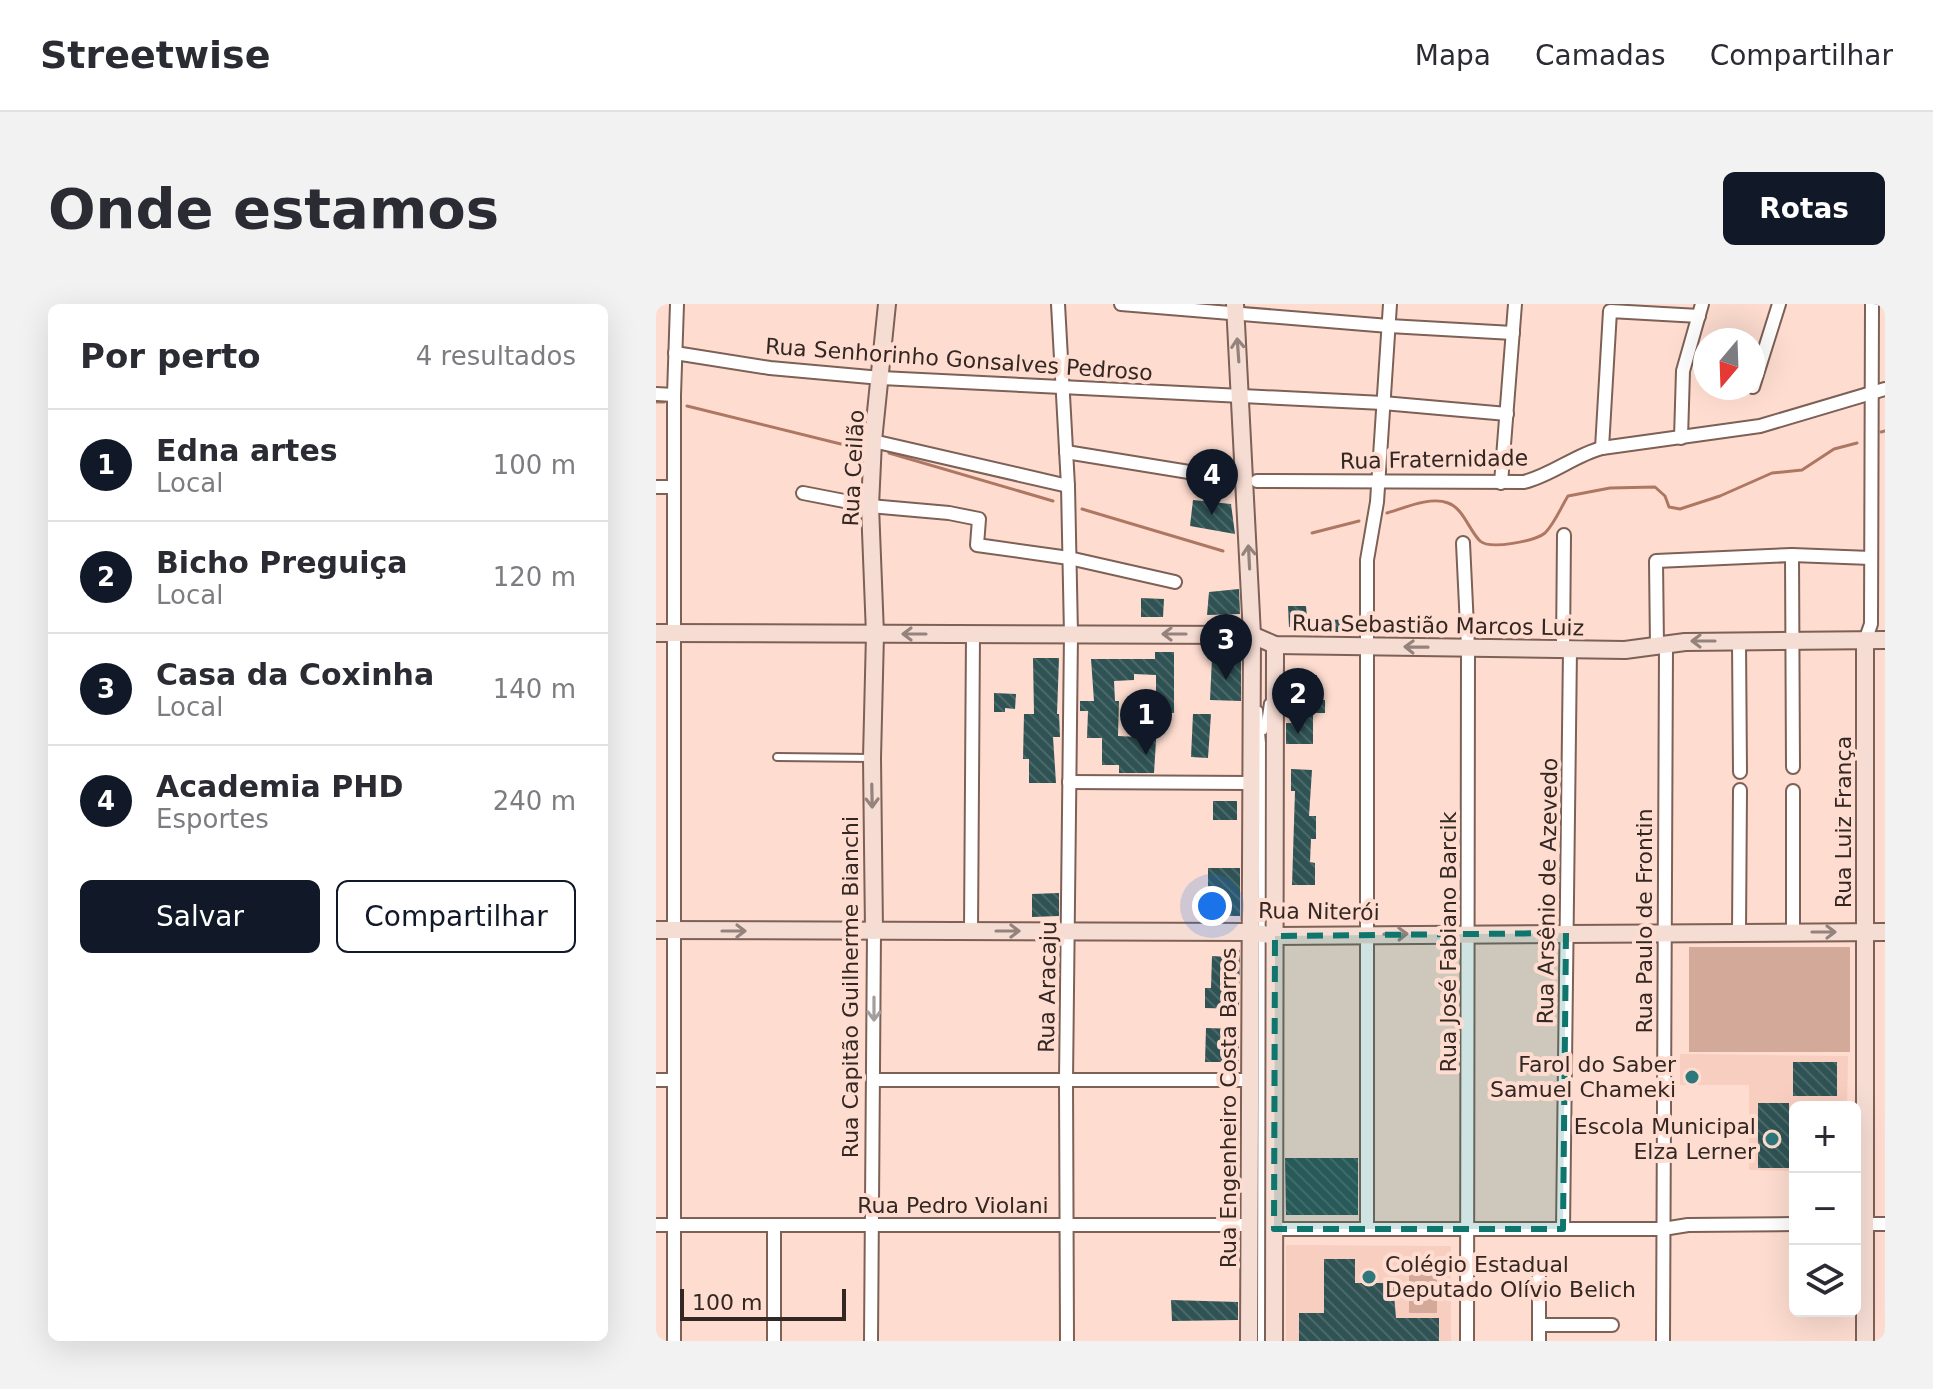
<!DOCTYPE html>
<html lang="pt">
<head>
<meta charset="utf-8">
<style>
  :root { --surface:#fff; --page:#f2f2f3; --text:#2b2b33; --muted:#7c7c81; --line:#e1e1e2; --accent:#111827 }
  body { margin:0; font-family:"DejaVu Sans",sans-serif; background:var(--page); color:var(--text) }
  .controls { position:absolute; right:24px; bottom:24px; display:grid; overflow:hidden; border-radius:12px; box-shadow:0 8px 32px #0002 }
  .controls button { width:72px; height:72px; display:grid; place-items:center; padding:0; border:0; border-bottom:2px solid var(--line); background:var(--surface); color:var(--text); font:40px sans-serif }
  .compass { position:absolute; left:1037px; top:24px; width:72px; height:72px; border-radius:50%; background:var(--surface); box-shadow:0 8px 32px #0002; rotate:199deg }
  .scale { position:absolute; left:24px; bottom:20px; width:166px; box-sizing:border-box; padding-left:8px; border:4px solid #332723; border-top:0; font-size:22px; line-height:28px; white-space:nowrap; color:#332723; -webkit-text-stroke:6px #feddd0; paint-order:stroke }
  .you { position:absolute; left:556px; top:602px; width:28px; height:28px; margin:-20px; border:6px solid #fff; border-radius:50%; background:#1a73e8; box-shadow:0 0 0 12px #1a73e833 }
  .badge { display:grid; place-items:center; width:52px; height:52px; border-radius:50%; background:var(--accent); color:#fff; font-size:26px; font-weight:700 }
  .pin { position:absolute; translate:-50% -66px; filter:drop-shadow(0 2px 4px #0008) }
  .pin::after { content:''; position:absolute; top:42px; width:28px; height:24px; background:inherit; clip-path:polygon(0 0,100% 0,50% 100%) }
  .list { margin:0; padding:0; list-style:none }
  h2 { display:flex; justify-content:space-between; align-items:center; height:104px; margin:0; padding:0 32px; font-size:34px }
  h2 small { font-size:26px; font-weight:400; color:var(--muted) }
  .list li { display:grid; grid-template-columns:52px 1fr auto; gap:24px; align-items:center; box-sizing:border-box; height:112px; padding:0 32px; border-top:2px solid var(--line) }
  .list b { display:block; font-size:30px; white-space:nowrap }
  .list p { margin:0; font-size:26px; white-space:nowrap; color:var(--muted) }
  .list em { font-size:26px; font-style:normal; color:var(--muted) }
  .actions { display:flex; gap:16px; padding:24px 32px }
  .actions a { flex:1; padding:18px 0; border:2px solid var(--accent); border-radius:12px; text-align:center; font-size:28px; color:var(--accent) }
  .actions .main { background:var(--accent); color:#fff }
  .icon { flex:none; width:44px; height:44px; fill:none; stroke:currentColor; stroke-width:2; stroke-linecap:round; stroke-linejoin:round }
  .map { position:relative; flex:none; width:1229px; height:1037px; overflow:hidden; border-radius:12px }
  header { display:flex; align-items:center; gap:48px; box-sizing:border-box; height:112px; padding:0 40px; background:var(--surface); border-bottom:2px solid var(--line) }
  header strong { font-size:38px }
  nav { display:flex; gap:44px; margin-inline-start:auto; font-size:28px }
  .intro { display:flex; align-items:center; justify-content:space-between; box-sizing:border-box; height:192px; padding:0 48px }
  h1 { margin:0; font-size:56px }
  .button { padding:20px 36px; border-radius:12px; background:var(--accent); color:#fff; font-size:28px; font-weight:700 }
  main { display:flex; gap:48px; padding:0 48px }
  aside { flex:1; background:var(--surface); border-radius:12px; box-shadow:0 8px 32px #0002 }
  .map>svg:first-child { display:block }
  .built { fill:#f7cebf }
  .green { fill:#d3a99a }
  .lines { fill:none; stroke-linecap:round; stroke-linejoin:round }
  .stream { stroke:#ae7763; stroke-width:3 }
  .building { fill:url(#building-back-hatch) }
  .lane-casing { stroke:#7d6056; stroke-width:10 }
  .street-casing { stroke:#7d6056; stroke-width:16 }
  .secondary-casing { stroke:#7d6056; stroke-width:20 }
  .lane { stroke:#fff; stroke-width:6 }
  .street { stroke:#fff; stroke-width:12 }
  .secondary { stroke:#f6ddd4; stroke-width:16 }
  .oneway { stroke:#94827c }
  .oneway2 { stroke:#a39e9c }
  .marked { fill:#0f766e; fill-opacity:0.2; stroke:#0f766e; stroke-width:6; stroke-dasharray:16 10; stroke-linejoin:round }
  .poi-dot { fill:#2e777a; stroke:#feddd0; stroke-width:3 }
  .labels { text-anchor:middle; stroke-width:8; stroke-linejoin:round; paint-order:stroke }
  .street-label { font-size:22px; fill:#332723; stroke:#feddd0 }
  .poi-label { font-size:22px; fill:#332723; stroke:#feddd0; text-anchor:end }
</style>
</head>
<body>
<header>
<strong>Streetwise</strong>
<nav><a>Mapa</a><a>Camadas</a><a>Compartilhar</a></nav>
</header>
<div class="intro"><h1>Onde estamos</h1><a class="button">Rotas</a></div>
<main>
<aside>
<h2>Por perto<small>4 resultados</small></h2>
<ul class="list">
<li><span class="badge">1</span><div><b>Edna artes</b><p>Local</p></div><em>100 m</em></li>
<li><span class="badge">2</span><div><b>Bicho Preguiça</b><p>Local</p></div><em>120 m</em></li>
<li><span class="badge">3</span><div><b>Casa da Coxinha</b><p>Local</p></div><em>140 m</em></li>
<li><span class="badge">4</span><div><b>Academia PHD</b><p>Esportes</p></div><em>240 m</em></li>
</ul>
<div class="actions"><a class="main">Salvar</a><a>Compartilhar</a></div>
</aside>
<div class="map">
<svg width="1229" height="1037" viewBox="0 0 1229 1037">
  <defs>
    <pattern id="building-back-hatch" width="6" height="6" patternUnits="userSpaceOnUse" patternTransform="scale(2)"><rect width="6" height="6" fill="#2f5354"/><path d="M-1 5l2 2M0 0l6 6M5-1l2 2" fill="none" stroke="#4c6869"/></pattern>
  </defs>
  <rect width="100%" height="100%" fill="#feddd0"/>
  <g class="built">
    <path d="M1024,750L1192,752L1191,803H1139V867L1093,866V781H1024Z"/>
    <path d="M630,941L795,942V1037H630Z"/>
  </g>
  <g class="green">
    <rect x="1033" y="643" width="161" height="105"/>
    <rect x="753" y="970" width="28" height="39"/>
  </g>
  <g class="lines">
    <g class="stream">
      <path d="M0,98H8"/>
      <path d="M31,102L205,145"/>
      <path d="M1225,128L1229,127"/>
      <path d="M233,149L397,197"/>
      <path d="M426,205L567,247"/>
      <path d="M731,209C748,204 775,192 792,199C807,204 813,226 824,237C834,246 879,237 889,229C899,219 905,203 912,192L954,184L999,183L1009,192L1013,203L1024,205L1064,192L1116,169L1146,166L1178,145L1201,139"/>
      <path d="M656,229L703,217"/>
    </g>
  </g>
  <g class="building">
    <path d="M537,196L575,200L579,230L534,222Z"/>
    <path d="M583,285L584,310L551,311L553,288Z"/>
    <path d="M485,294L508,295L507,313H485Z"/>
    <path d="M632,302H650L652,324L633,323Z"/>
    <path d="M702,315V328H671V316Z"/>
    <path d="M499,348H518V409H500V371L478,370V376L458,377L459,397H463L462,432L483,433L484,418L501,420L498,469H463V461H446V434H431L432,407H424V397H438L435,355H499Z"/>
    <path d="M377,354H403L401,410H403L404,433H397L400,479H373V455H367L368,410H378Z"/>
    <path d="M556,354L585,356V397L554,396Z"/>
    <path d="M638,371H661V396H669V409H657V440H630V419H639Z"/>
    <path d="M338,389L360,390L359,405L349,404V408H338Z"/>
    <path d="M537,410H555L552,454L535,453Z"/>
    <path d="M635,465L656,466L653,512H660V535H655L654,558L659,559V581H636L639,487H635Z"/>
    <rect x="557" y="497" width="24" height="19"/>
    <rect x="552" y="564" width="32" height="48"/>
    <path d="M403,589V612L376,613V590Z"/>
    <path d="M571,646H584L583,705L549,704V684H555L556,652L571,653Z"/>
    <path d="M550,724L583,725V758H549Z"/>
    <rect x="1137" y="758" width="44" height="34"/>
    <rect x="1102" y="799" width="31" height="65"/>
    <path d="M629,854H702V911H630Z"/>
    <path d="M668,955H699V979H737L740,1014H783V1037H643V1009H668Z"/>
    <path d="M515,996L582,998V1016L516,1017Z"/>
  </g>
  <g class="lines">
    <g class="lane-casing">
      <g id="lane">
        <path d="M603,406L606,439L605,1037"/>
        <path d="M608,427L612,399"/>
        <path d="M121,453L216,454"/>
      </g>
    </g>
    <g class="street-casing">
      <g id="street">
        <path d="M402,0L412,182L415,330L410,776L411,1037"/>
        <path d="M465,0L733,22L857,29"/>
        <path d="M19,49L114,64L225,74L727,99L851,110"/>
        <path d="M1097,83L1123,0"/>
        <path d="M0,90L18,91"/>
        <path d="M1025,134L1027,67L1046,0"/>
        <path d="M217,137L412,182"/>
        <path d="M946,144L954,7L1043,12"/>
        <path d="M410,148L533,168"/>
        <path d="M601,177L868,178C896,171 919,151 946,144L1104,122L1229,85"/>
        <path d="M845,179L859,0"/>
        <path d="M0,183H18"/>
        <path d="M147,189L214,202L293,209L323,215L321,241L413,254L519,278"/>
        <path d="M807,239L812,344L811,1037"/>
        <path d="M1136,251L1137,463"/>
        <path d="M1083,337L1084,468"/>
        <path d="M1209,337L1215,320L1216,0"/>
        <path d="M1001,343L1000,257L1136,251L1215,254"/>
        <path d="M907,345L908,231"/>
        <path d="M413,478L595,479"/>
        <path d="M315,627L317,330"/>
        <path d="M1083,628L1084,486"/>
        <path d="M1137,628V487"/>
        <path d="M0,776H18"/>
        <path d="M218,776H594"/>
        <path d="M1199,920H1229"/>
        <path d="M0,921H593"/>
        <path d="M618,925H1007L1032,921L1139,920"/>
        <path d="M711,925V256L721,198L734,0"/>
        <path d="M907,925L914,345"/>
        <path d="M883,973V1037"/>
        <path d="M883,1021H956"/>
        <path d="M18,1037V91L21,0"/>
        <path d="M118,1037V921"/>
        <path d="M215,1037L218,627"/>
        <path d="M1007,1037L1010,341"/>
      </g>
    </g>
    <g class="secondary-casing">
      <g id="secondary">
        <path d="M579,0L596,331L593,1037"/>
        <path d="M0,329L596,331L619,341L969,346L1029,338L1229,336"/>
        <path d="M0,626L595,628L619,632L1229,628"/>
        <path d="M218,627L216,454L219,330L214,202L217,137L231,0"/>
        <path d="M618,1037L619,341"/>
        <path d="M1209,1037V337"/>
      </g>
    </g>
    <use href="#lane" class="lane"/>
    <use href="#street" class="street"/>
    <use href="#secondary" class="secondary"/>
  </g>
  <defs><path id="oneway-shaft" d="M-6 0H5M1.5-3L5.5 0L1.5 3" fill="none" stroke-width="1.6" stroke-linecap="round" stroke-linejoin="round" transform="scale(2)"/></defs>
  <g class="oneway">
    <use href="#oneway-shaft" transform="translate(582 46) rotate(-94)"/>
    <use href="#oneway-shaft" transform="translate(593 253) rotate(-93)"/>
    <use href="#oneway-shaft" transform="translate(258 330) rotate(-180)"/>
    <use href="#oneway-shaft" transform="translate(518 330) rotate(-180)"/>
    <use href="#oneway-shaft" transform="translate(1047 337) rotate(180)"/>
    <use href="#oneway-shaft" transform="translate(760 343) rotate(-179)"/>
    <use href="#oneway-shaft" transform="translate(216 492) rotate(89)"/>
    <use href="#oneway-shaft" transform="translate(78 627)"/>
    <use href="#oneway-shaft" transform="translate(352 627)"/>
    <use href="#oneway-shaft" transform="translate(1168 628)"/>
    <use href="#oneway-shaft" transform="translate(740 630) rotate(-1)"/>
  </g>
  <use class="oneway2" href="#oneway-shaft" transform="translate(218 705) rotate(90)"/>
  <path class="marked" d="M910,629L907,925H618L619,632Z"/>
  <g class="poi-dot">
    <circle cx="1036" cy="773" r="8"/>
    <circle cx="1116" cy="835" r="8"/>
    <circle cx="713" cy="973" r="8"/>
  </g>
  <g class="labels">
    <g class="street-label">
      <text transform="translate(303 55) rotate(4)" y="8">Rua Senhorinho Gonsalves Pedroso</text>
      <text transform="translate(778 155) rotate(-1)" y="8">Rua Fraternidade</text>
      <text transform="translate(197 164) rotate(-87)" y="8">Rua Ceilão</text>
      <text transform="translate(782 321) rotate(1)" y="8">Rua Sebastião Marcos Luiz</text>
      <text transform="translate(1187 518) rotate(-90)" y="8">Rua Luiz França</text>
      <text transform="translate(891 587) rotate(-89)" y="8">Rua Arsênio de Azevedo</text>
      <text transform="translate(663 607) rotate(1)" y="8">Rua Niterói</text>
      <text transform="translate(988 617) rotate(-90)" y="8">Rua Paulo de Frontin</text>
      <text transform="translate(792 638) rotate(-90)" y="8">Rua José Fabiano Barcik</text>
      <text transform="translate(194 683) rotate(-90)" y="8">Rua Capitão Guilherme Bianchi</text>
      <text transform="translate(391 683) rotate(-89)" y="8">Rua Aracaju</text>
      <text transform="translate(572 804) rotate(-90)" y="8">Rua Engenheiro Costa Barros</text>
      <text x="297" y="909">Rua Pedro Violani</text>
    </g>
    <g class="poi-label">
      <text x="1020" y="768">Farol do Saber<tspan x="1020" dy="25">Samuel Chameki</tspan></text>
      <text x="1100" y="830">Escola Municipal<tspan x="1100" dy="25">Elza Lerner</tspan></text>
      <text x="729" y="968" text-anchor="start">Colégio Estadual<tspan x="729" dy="25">Deputado Olívio Belich</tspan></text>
    </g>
  </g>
</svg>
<div class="controls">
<button>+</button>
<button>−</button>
<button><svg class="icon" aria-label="layers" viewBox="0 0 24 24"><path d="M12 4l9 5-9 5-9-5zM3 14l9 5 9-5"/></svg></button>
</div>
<svg class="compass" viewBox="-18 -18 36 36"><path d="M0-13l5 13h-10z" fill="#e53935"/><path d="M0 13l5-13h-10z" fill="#7c7c81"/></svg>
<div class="scale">100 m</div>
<div class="you"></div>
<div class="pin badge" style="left:490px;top:451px">1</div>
<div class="pin badge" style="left:642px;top:430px">2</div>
<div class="pin badge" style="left:570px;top:376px">3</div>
<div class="pin badge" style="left:556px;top:211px">4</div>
</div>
</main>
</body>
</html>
